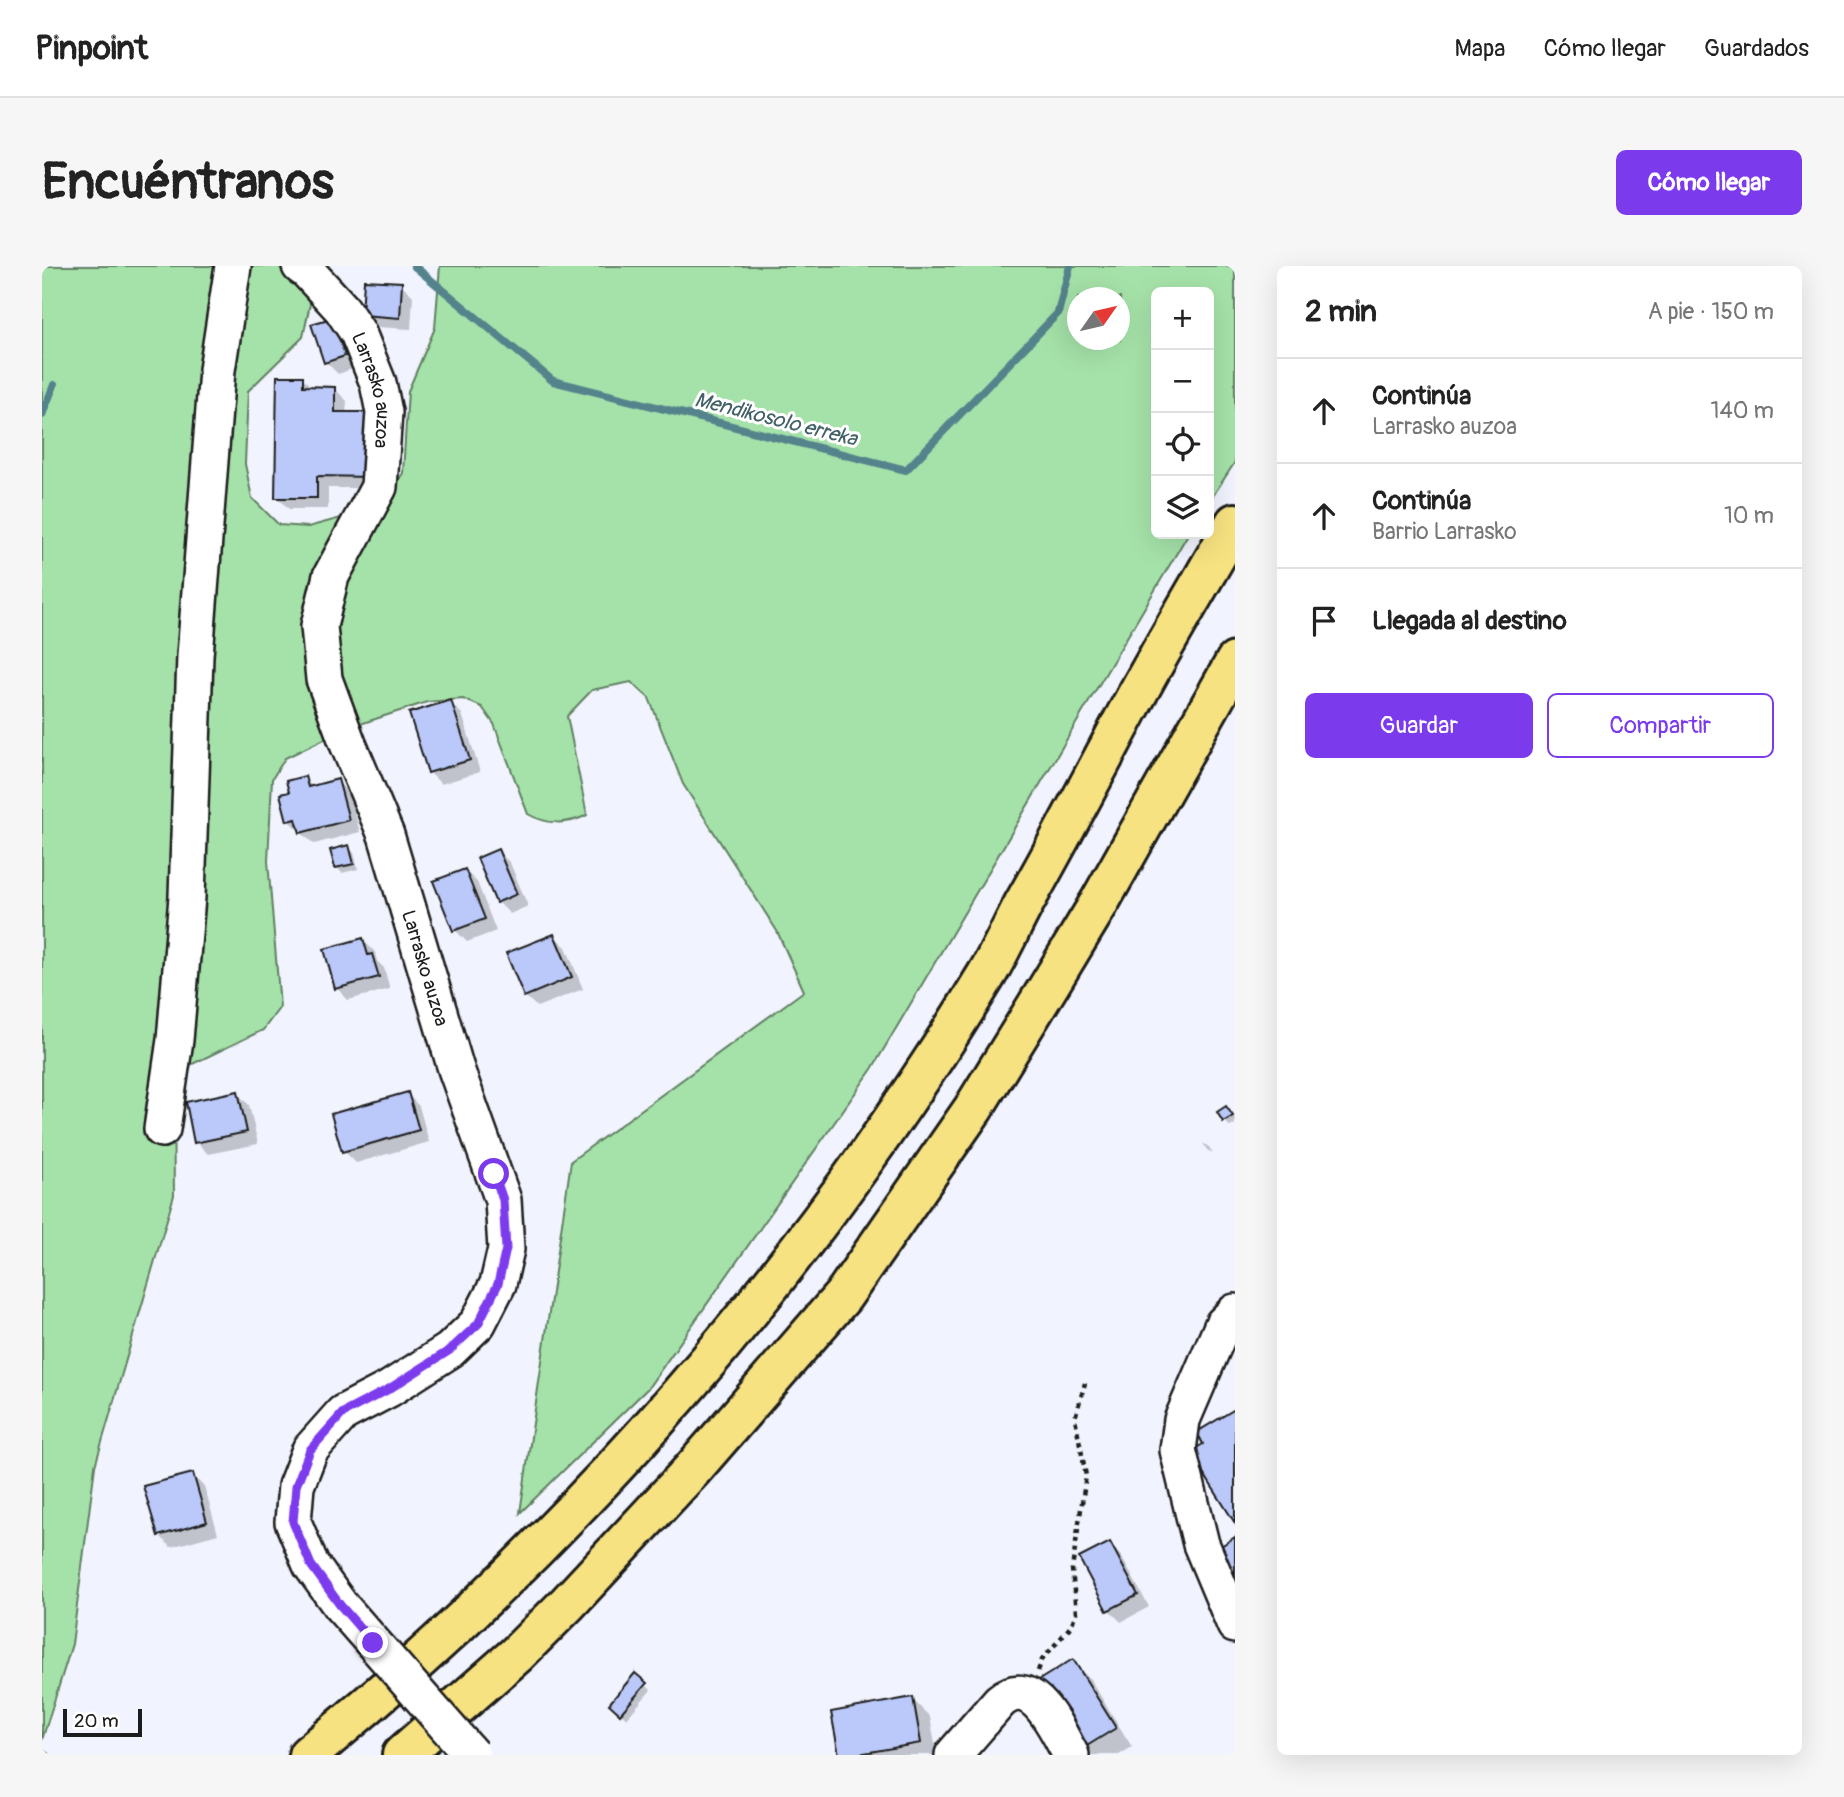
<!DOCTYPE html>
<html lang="es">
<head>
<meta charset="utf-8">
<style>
  :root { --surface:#fff; --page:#f6f6f6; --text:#222; --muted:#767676; --line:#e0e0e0; --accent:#7c3aed }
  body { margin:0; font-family:Pangolin,sans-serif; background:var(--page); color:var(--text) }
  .controls { position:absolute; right:21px; top:21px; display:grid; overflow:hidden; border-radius:10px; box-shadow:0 7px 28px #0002 }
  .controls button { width:63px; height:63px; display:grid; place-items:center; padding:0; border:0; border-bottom:2px solid var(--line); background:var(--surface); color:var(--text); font:35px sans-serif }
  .compass { position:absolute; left:1025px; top:21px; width:63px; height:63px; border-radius:50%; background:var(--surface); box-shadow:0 7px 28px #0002; rotate:56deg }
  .scale { position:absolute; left:21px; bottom:18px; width:79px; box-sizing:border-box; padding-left:7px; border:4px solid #1c1c1c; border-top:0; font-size:19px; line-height:24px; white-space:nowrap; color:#1c1c1c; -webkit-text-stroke:5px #fff; paint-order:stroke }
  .stop { position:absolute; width:21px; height:21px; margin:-16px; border:5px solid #7c3aed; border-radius:50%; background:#fff }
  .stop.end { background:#7c3aed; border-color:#fff; box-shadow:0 2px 7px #0008 }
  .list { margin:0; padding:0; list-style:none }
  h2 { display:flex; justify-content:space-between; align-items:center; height:91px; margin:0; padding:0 28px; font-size:30px }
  h2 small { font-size:23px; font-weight:400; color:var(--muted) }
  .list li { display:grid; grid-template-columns:46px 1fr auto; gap:21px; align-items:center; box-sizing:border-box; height:105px; padding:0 28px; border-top:2px solid var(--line) }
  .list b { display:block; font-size:26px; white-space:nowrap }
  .list p { margin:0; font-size:23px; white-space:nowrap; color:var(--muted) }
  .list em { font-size:23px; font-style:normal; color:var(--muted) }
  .actions { display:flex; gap:14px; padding:21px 28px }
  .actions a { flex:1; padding:16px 0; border:2px solid var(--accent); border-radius:10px; text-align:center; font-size:24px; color:var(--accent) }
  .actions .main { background:var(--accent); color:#fff }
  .icon { flex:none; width:38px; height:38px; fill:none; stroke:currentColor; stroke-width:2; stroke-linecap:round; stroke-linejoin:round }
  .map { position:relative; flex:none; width:1193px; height:1489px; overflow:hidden; border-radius:10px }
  header { display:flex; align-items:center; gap:42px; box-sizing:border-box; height:98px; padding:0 35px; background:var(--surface); border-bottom:2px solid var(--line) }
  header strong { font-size:33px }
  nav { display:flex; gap:38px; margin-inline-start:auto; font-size:24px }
  .intro { display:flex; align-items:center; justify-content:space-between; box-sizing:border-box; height:168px; padding:0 42px }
  h1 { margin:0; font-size:49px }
  .button { padding:18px 32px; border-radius:10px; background:var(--accent); color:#fff; font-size:24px; font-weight:700 }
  main { display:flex; gap:42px; padding:0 42px }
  aside { flex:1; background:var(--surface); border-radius:10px; box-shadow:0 7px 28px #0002 }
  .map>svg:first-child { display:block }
  .green { fill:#a5e2a9; stroke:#607f62; stroke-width:2; fill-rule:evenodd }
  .shadow { fill:#0003 }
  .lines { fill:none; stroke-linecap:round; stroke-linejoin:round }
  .stream { stroke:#54838c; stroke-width:8 }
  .building { fill:#bac9f9; stroke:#1c1c1c; stroke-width:2 }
  .minor-casing { stroke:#1c1c1c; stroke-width:40 }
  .highway-casing { stroke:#1c1c1c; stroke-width:44 }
  .path { stroke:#1c1c1c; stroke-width:4.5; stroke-dasharray:5 5; stroke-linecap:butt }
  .minor { stroke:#fff; stroke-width:35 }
  .highway { stroke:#f7e281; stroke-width:38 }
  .rail-casing { stroke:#1c1c1c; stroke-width:8 }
  .rail { stroke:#fff; stroke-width:5; stroke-dasharray:16; stroke-linecap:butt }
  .minor-bridge-casing { stroke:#1c1c1c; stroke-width:40; stroke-linecap:butt }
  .minor-bridge { stroke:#fff; stroke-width:35 }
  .route { stroke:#7c3aed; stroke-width:9 }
  .labels { text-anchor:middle; stroke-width:6; stroke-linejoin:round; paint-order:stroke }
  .street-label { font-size:19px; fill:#1c1c1c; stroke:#fff }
  .water-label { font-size:21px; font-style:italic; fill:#426167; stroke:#fff }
</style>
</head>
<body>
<header>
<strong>Pinpoint</strong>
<nav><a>Mapa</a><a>Cómo llegar</a><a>Guardados</a></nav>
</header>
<div class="intro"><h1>Encuéntranos</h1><a class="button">Cómo llegar</a></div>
<main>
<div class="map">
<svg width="1193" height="1489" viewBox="0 0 1193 1489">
  <rect width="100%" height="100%" fill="#f1f4fe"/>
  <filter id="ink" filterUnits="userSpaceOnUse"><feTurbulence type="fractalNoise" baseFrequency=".0143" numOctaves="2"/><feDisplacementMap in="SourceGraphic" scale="14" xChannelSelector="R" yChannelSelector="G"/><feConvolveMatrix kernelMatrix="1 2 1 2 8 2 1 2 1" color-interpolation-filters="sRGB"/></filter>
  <g filter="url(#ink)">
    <path class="green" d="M0,0H276L261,71L206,125L203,198L210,232L237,259L266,261L325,245L346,233L361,207L366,125L393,62L398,0H1193V196L1167,236V26H1114V268H1146L830,803L606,1122L478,1247L529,895L762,725L735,665L641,518L607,432L589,416L550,424L525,450L545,549C526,559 505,559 486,548L452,458L440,441L421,433L385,436L303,463L243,492L230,513L226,595L238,741L221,764L144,801L131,828L132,929L53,1200L30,1378L0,1474ZM1036,32H1078V74H1036Z"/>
    <g class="shadow">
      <path d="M359,18L371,30L369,63L333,61L322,49Z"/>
      <path d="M272,59L301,65L313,102L296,108L284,96Z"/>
      <path d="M260,112L271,122L293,123L305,135L304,148L339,222H286V243H247L235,231Z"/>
      <path d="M408,436L420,448L438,506L399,518L387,506Z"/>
      <path d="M262,512L272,522L295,515L307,527L318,566L272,578L258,566L246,554L249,527Z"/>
      <path d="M306,581L312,587L316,603L300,607L295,602Z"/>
      <path d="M456,585L468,597L486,640L468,648L456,636Z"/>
      <path d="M423,605L435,616L454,665L425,676L413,664L393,616Z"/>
      <path d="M512,670L524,681L541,723L495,741L483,730Z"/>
      <path d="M321,674L333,686L335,695L342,702L348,723L306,734L295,722Z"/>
      <path d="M195,827L207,839L216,878L166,888L154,876Z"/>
      <path d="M365,828L377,840L387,876L314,897L302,885Z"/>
      <path d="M1184,842L1193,853V858L1188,861L1177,847Z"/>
      <path d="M1161,877L1167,881L1171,887L1165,884Z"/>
      <path d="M150,1209L162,1220L176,1268L129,1281L117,1269Z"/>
      <path d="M1067,1278L1079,1290L1107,1341L1079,1356L1067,1344Z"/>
      <path d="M1030,1396L1048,1413L1090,1481L1077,1489H1048L1041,1482Z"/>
      <path d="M603,1418L609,1424L585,1452L574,1443Z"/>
      <path d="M870,1433L888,1451L895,1489H799Z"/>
    </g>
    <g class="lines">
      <g class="stream">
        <path d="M372,0L511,115L864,204L1016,47L1028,0"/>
        <path d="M0,149L12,119"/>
      </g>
    </g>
    <g class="building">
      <path d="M322,14L360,16L358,52L320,49Z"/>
      <path d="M290,52L303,90L282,97L269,58Z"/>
      <path d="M235,110H261V120L293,121V146H329L328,211L275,210V232H233Z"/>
      <path d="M409,434L428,494L386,507L367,447Z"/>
      <path d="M263,510L266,521L296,513L307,554L258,567L254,553L245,555L238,528L247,526L244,515Z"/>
      <path d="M307,579L312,598L293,602L288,584Z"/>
      <path d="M456,583L475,628L454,637L435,592Z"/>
      <path d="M423,603L443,653L411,665L391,615Z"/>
      <path d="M512,668L530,711L482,731L464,687Z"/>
      <path d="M321,672L326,689L330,688L337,711L293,723L282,683Z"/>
      <path d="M196,825L205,866L152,877L144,836Z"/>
      <path d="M366,826L377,864L300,886L289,848Z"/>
      <path d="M1184,840L1191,850L1181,856L1175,846Z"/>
      <path d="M1193,1143V1257L1148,1186L1161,1178L1155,1166Z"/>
      <path d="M151,1207L165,1256L116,1270L101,1220Z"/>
      <path d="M1193,1271V1310L1176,1282Z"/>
      <path d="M1068,1276L1096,1329L1065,1345L1037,1292Z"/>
      <path d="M1031,1393L1074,1462L1040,1483L997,1414Z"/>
      <path d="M593,1407L605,1417L578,1448L567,1438Z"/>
      <path d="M871,1431L879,1477L811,1489H797L789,1446Z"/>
    </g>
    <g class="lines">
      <g class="minor-casing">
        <g id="minor">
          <path id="s1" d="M258,0L265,5L300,43L316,67L336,117L342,146L337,221L289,310L277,360L282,413L306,478L344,569L414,803L461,934L464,983L456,1018L436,1057L408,1084L347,1123L301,1147L268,1184L254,1220L251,1256L269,1299L298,1339"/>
          <path d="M120,863L133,774L145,631L153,390L175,104L191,0"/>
          <path d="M1193,1046L1181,1058L1140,1154L1136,1184L1159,1278L1193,1359"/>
          <path d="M911,1489L958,1435C992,1406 1015,1465 1029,1489"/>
        </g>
      </g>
      <g class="highway-casing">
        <g id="highway">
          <path d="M266,1489C534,1270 765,1004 945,708C958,686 969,662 981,639C1017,576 1051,511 1085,447C1119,383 1157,320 1193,257"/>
          <path d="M360,1489L474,1389L525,1338L650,1204L801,1030L931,843L1005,723L1057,637L1193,396"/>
        </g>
      </g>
      <path class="path" d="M996,1405L1000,1394L1029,1360L1034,1347L1030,1303L1044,1210L1033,1152L1043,1117"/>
      <use href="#minor" class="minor"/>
      <use href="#highway" class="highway"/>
      <g class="rail-casing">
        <path id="rail" d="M0,1486L3,1489"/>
      </g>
      <use href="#rail" class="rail"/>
      <g class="minor-bridge-casing">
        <path id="minor-bridge" d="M298,1339L430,1489"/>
      </g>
      <use href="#minor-bridge" class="minor-bridge"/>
    </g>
  </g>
  <g class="lines" filter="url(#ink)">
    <path class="route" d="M331,1377L298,1339L269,1299L251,1256L254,1220L268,1184L301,1147L347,1123L408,1084L436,1058L456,1018L464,983L461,934L452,908"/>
  </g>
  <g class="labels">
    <g class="street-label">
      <text dy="7" stroke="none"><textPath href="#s1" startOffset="149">Larrasko auzoa</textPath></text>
      <text dy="7" stroke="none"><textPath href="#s1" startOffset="760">Larrasko auzoa</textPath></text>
    </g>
    <g class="water-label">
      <text transform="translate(734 153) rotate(14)" y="7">Mendikosolo erreka</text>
    </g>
  </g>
</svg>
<div class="controls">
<button>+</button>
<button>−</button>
<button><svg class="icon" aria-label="locate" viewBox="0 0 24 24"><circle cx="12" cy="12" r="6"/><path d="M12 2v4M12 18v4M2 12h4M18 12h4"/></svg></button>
<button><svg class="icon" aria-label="layers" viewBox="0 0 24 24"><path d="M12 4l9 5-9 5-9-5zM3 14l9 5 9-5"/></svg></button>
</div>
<svg class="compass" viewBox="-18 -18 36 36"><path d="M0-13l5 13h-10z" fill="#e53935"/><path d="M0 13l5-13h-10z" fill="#767676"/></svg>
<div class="scale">20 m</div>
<div class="stop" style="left:452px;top:908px"></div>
<div class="stop end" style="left:331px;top:1377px"></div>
</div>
<aside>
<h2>2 min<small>A pie · 150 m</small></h2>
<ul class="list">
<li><svg class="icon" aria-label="ahead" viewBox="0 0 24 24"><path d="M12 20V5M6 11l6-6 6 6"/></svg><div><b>Continúa</b><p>Larrasko auzoa</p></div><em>140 m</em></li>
<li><svg class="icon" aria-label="ahead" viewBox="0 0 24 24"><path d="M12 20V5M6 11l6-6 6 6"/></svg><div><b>Continúa</b><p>Barrio Larrasko</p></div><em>10 m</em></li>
<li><svg class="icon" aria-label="arrive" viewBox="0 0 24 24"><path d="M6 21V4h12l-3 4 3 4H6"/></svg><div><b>Llegada al destino</b></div></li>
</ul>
<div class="actions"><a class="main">Guardar</a><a>Compartir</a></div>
</aside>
</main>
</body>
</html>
